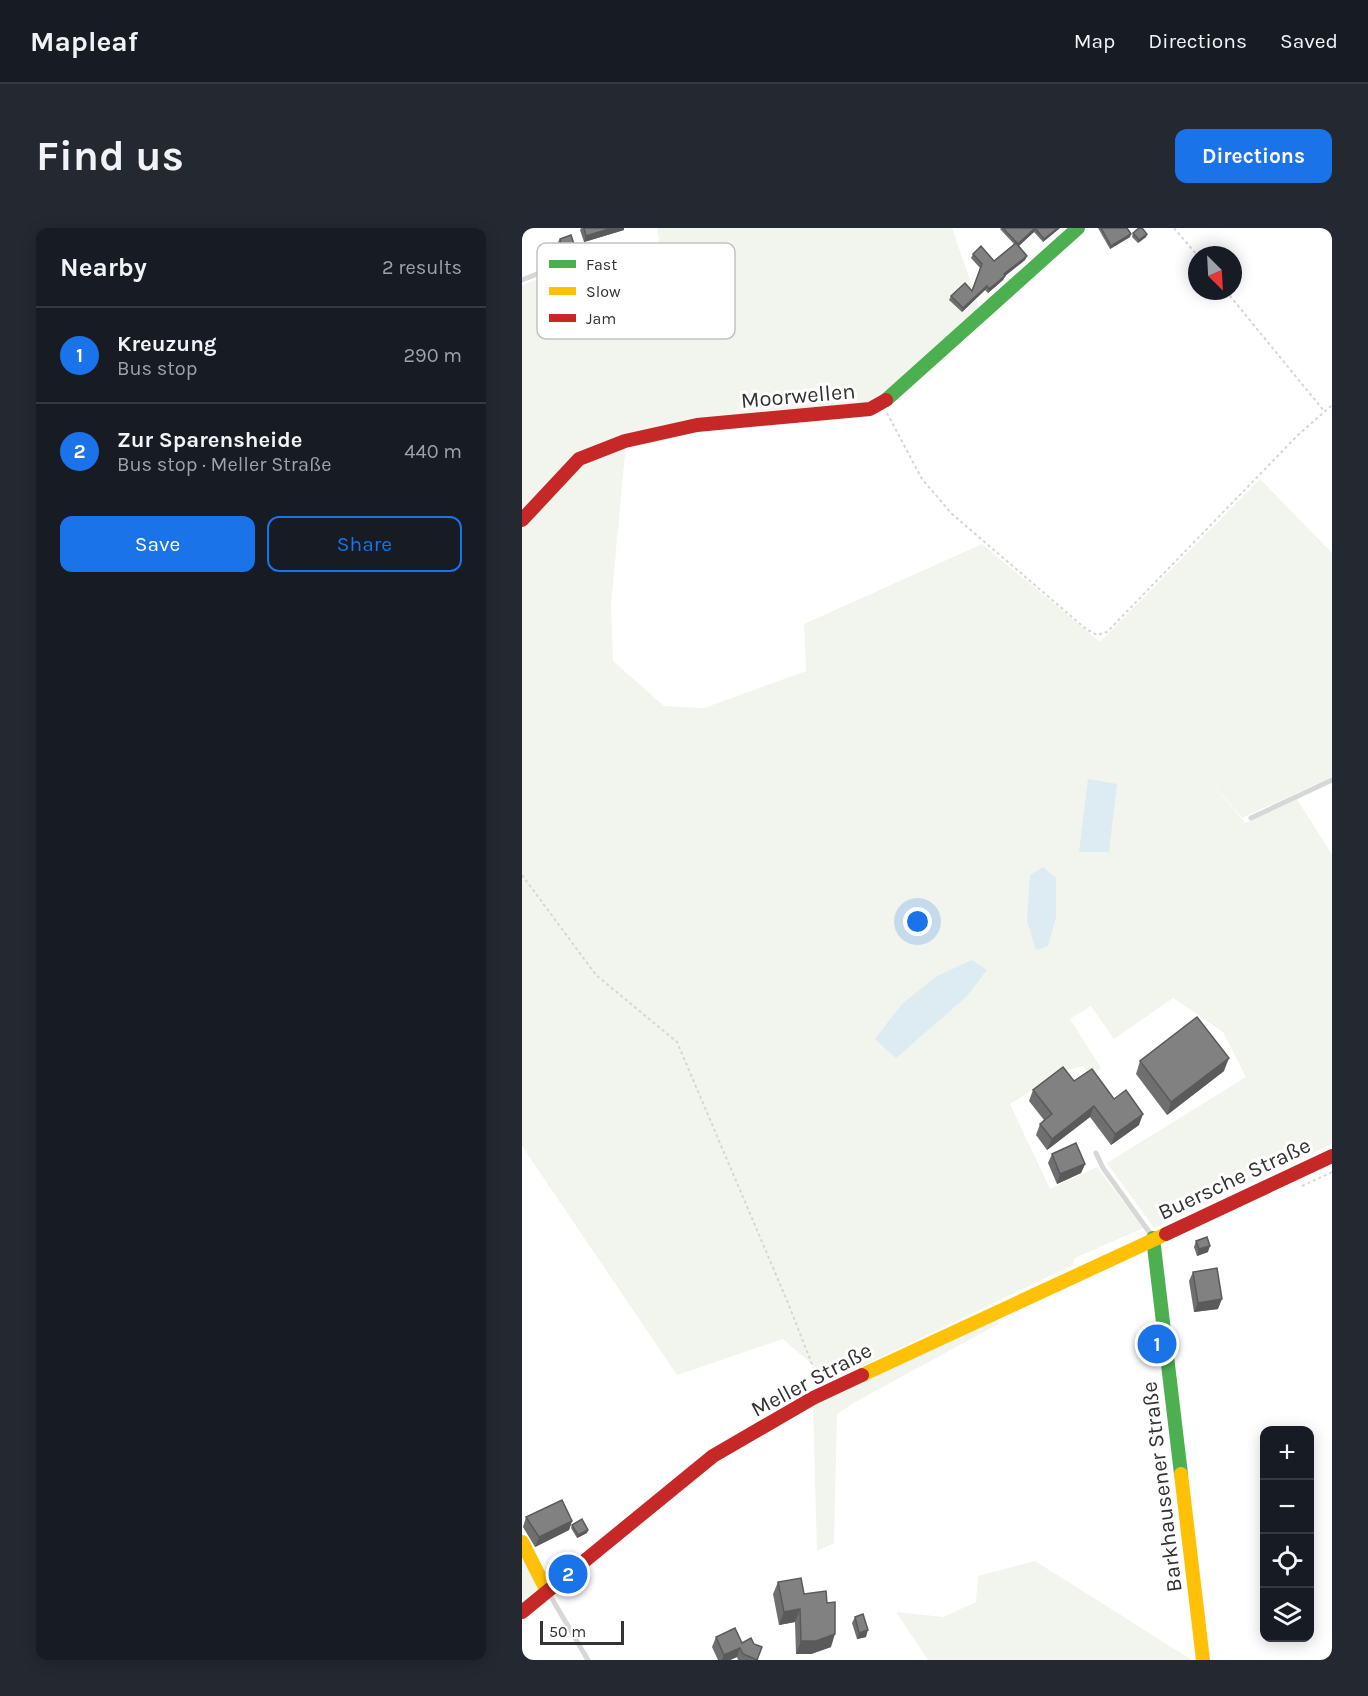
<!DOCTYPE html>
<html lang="en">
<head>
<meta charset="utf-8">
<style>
  :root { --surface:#171b24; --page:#242831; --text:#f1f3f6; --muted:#9ea1a6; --line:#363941; --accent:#1a73e8 }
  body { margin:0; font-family:Karla,sans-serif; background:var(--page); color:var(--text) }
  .controls { position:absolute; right:18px; bottom:18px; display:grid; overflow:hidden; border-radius:12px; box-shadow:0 3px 15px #0003 }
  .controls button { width:54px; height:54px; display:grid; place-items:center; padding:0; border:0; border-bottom:2px solid var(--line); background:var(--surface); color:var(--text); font:30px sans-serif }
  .compass { position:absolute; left:666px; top:18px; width:54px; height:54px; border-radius:50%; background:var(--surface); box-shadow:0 3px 15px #0003; rotate:156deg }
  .scale { position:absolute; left:18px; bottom:15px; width:84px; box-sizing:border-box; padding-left:6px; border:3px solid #333; border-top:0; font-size:16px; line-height:21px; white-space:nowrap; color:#333; -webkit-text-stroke:4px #fff; paint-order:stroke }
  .you { position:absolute; left:396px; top:694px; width:21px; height:21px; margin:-15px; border:4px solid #fff; border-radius:50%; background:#1a73e8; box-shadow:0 0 0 9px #1a73e833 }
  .badge { display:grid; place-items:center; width:39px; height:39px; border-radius:50%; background:var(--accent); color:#fff; font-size:20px; font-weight:700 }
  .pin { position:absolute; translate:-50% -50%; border:3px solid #fff; box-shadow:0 2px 6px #0006 }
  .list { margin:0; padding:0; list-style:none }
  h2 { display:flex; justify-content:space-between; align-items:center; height:78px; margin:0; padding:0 24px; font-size:26px }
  h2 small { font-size:20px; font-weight:400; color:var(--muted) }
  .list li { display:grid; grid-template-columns:39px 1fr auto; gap:18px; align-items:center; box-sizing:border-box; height:96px; padding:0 24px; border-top:2px solid var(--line) }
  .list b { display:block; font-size:22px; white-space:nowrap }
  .list p { margin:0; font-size:20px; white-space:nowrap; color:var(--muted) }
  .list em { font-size:20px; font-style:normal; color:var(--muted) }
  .actions { display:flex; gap:12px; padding:18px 24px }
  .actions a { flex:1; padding:14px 0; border:2px solid var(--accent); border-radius:12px; text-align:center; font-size:21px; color:var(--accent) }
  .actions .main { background:var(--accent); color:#fff }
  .icon { flex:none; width:33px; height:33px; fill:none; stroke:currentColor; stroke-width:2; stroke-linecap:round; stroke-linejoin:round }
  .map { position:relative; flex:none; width:810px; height:1432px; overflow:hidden; border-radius:12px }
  header { display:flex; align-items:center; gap:36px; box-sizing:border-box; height:84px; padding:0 30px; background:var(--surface); border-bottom:2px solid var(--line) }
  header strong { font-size:28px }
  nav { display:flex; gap:33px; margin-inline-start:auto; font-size:21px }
  .intro { display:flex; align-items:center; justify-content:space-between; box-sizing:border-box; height:144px; padding:0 36px }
  h1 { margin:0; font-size:42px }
  .button { padding:15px 27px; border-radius:12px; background:var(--accent); color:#fff; font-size:21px; font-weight:700 }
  main { display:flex; gap:36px; padding:0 36px }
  aside { flex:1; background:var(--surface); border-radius:12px; box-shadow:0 3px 15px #0003 }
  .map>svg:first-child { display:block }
  .green { fill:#f1f5ed }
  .water { fill:#ddebf3 }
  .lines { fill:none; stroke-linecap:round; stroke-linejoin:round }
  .path { stroke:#d6d6d6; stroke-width:2; stroke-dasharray:3 3; stroke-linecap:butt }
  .lane { stroke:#d7d7d7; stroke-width:5 }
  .fast { stroke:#4caf50; stroke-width:14 }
  .slow { stroke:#ffc107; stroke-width:14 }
  .jam { stroke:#c62828; stroke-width:14 }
  .wall { fill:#6f6f6f }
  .shaded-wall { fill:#5a5a5a }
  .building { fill:#818181; stroke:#5a5a5a; stroke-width:1.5 }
  .labels { text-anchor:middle; stroke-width:6; stroke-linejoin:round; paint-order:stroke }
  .street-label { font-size:22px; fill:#333; stroke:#fff }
  .key { fill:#fff; stroke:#c2c2c2; stroke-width:1.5 }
  .key-label { font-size:16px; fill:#333 }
</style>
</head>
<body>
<header>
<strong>Mapleaf</strong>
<nav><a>Map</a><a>Directions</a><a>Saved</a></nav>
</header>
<div class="intro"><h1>Find us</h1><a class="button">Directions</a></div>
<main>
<aside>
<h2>Nearby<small>2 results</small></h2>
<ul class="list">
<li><span class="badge">1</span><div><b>Kreuzung</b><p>Bus stop</p></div><em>290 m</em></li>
<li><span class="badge">2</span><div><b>Zur Sparensheide</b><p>Bus stop · Meller Straße</p></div><em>440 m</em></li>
</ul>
<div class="actions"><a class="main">Save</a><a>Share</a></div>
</aside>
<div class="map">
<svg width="810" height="1432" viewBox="0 0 810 1432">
  <rect width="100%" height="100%" fill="#fff"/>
  <g class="green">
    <path d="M135,0H430L458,81L363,167L346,176L175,195L55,230L0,289V57L61,33L78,50L98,42L96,26L130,16L140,30Z"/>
    <path d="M104,215L89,377L91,433L142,478L182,480L284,443L282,396L460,316L578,414L738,251L810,325V549L720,590L677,539L723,595L775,571L810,627V916L632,1000L585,935L724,849L701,804L651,770L592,811L569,778L548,791L579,840L569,848L561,838L540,844L488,876L528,961L575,939L621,1000L553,1030L551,1037L309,1153L261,1111L155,1147L0,918V295L59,232Z"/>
    <path d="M474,1091L476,1096L335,1173L315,1186L312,1315L295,1323L291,1176Z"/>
    <path d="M0,1326L17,1361L0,1376Z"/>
    <path d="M513,1333L670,1432H406L374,1384L421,1389L454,1374L456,1348Z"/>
  </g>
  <g class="water">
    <path d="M566,551L595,556L587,624H557Z"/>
    <path d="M521,639L534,650V689L526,718L514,722L505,693L508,647Z"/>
    <path d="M450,732L465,742L444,769L374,830L353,811L380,776L415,748Z"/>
  </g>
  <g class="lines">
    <g class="path">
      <path d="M652,0L675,27"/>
      <path d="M704,63L802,183"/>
      <path d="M365,185L400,251L430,286L564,401L575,407L585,404L775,208L810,177"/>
      <path d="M0,647L74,747L155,814L266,1075L297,1154"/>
      <path d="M780,958L810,944"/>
    </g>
    <g class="lane">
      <path d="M0,52L76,22"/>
      <path d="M729,590L810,552"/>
      <path d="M574,925L581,940L630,1008"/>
      <path d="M26,1364L66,1432"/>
    </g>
    <g class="fast">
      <path d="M364,172L556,0"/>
      <path d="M631,1010L659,1246"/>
    </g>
    <g class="slow">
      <path d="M340,1147L644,1006"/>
      <path d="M659,1246L681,1432"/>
      <path d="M0,1314L25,1363"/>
    </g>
    <g class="jam">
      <path d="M0,292L57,231L103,213L175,197L348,181L364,172"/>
      <path d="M644,1006L810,928"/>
      <path d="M0,1384L191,1228L291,1170L340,1147"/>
    </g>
  </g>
  <g class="wall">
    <path d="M59,0H102V2L62,14L58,2Z"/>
    <path d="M479,0H538L521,14L512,4L497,18L505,28L503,32L483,48L481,52L466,65L463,62L440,84L427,72L429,68L450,63L458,40L449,30L451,26L472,33L492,16L478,1Z"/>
    <path d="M576,0H605L608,9L588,21Z"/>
    <path d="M611,5L625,6L624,9L616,15L610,9Z"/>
    <path d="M38,11L52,16L51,20L39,23L36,14Z"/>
    <path d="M76,26L98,35L96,41L79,47L73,32Z"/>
    <path d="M618,833L702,843L645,887L614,846Z"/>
    <path d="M552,853L592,871L617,897L589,917L568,889L525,922L514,907L518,896L522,892L507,873L511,862Z"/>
    <path d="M530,926L563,936L559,945L535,956L526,935Z"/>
    <path d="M674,1013L686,1024L675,1028L672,1019Z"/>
    <path d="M671,1044L696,1081L672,1084L667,1053Z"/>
    <path d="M4,1289L50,1293L47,1302L13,1319L1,1299Z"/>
    <path d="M50,1297L66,1302L65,1305L55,1310L49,1300Z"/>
    <path d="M256,1354L305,1375L309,1419L289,1426H274L273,1394L257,1397L251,1366Z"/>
    <path d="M333,1389L344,1409L335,1411L330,1395Z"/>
    <path d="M194,1409L220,1415L236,1432H216L215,1429L208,1432H196L190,1419Z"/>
  </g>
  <g class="shaded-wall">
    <path d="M90,0H102V2L62,14L64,8Z"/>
    <path d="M513,0L512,4L495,19L496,16Z"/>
    <path d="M536,0H538L521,14L522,11Z"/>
    <path d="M609,6L608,9L588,21L589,18Z"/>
    <path d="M625,6L624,9L616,15L617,12Z"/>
    <path d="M52,16L51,20L39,23L40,20Z"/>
    <path d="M505,28L503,32L483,48L481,52L466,65L467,61L482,46Z"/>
    <path d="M98,35L96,41L79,47L81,41Z"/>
    <path d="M465,58L463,62L440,84L441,80Z"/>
    <path d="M707,830L702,843L645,887L649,874Z"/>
    <path d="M572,878L568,889L525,922L530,911Z"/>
    <path d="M621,886L617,897L589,917L593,906Z"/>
    <path d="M563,936L559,945L535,956L538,946Z"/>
    <path d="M688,1018L686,1024L675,1028L677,1021Z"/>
    <path d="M700,1071L696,1081L672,1084L676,1075Z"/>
    <path d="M50,1293L47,1302L13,1319L17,1309Z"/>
    <path d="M66,1302L65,1305L55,1310L56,1307Z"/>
    <path d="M278,1381L273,1394L257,1397L262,1384Z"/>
    <path d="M346,1402L344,1409L335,1411L337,1405Z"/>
    <path d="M313,1406L309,1419L289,1426H274L279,1413Z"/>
    <path d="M218,1420L215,1429L208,1432H200L202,1427Z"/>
  </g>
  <g class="building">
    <path d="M62,0H90L64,8Z"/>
    <path d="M481,0H536L522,11L513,0L496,16Z"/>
    <path d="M579,0H605L609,6L589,18Z"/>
    <path d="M617,0H620L625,6L617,12L611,5Z"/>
    <path d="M49,7L52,16L40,20L38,11Z"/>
    <path d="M494,15L505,28L482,46L483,48L467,61L465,58L441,80L429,68L443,55L450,63L460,36L451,26L459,18L472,33Z"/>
    <path d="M675,789L707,830L649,874L618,833Z"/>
    <path d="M541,839L552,853L570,841L592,871L604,862L621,886L593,906L572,878L530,911L518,896L530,886L511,862Z"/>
    <path d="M554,915L563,936L538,946L530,926Z"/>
    <path d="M685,1009L688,1018L677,1021L674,1013Z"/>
    <path d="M695,1040L700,1071L676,1075L671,1044Z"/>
    <path d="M40,1272L50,1293L17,1309L4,1289Z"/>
    <path d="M60,1291L66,1302L56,1307L50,1297Z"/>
    <path d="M279,1350L282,1366L304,1363L305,1375L313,1374V1406L294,1413H279L278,1381L262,1384L256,1354Z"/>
    <path d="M341,1386L346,1402L337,1405L333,1389Z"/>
    <path d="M213,1400L220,1415L229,1410L232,1416L240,1419L235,1432L221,1426L218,1420L202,1427L194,1409Z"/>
  </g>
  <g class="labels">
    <g class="street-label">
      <text transform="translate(276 167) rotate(-5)" y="8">Moorwellen</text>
      <text transform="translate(712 950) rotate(-25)" y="8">Buersche Straße</text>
      <text transform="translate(289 1151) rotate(-28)" y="8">Meller Straße</text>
      <text transform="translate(639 1259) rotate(-97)" y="8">Barkhausener Straße</text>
    </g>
  </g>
  <rect x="15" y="15" width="198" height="96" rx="9" class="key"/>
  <rect x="27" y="32" width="27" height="8" fill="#4caf50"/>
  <rect x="27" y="59" width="27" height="8" fill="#ffc107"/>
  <rect x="27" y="86" width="27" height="8" fill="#c62828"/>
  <g class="key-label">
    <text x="64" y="42">Fast</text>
    <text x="64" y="69">Slow</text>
    <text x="64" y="96">Jam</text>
  </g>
</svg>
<div class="controls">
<button>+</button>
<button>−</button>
<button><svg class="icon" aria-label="locate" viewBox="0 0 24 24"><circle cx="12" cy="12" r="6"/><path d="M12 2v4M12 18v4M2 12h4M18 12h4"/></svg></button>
<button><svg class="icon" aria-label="layers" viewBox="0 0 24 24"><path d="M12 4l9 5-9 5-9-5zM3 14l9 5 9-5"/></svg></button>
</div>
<svg class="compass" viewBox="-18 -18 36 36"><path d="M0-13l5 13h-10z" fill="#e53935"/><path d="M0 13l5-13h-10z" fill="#9ea1a6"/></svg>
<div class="scale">50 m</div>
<div class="you"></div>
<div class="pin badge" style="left:635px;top:1116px">1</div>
<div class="pin badge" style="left:46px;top:1346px">2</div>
</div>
</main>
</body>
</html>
